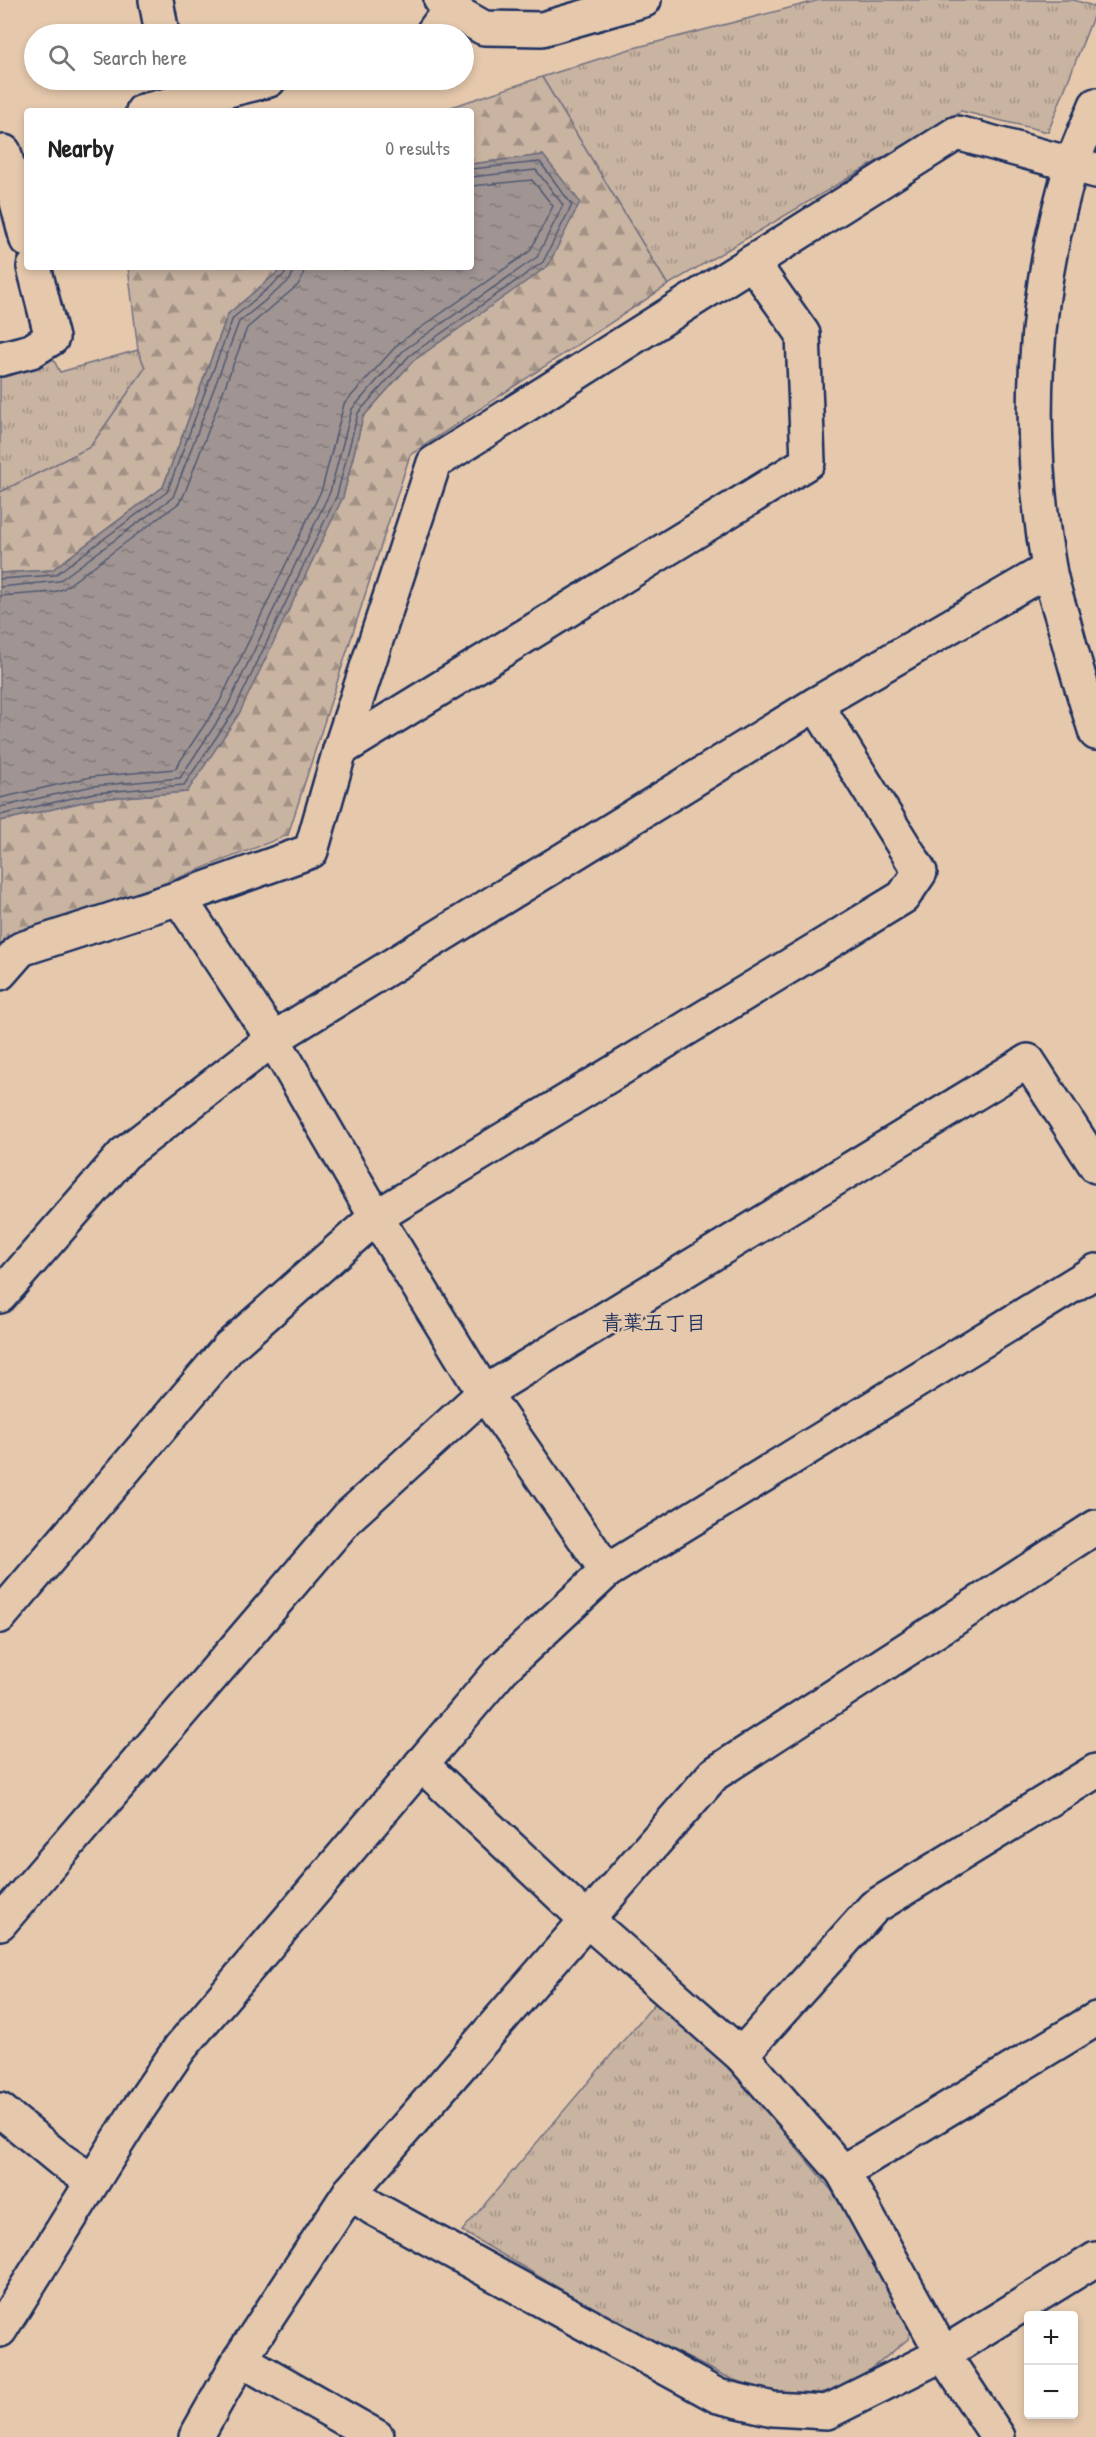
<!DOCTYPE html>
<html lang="en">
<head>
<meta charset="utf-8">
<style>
  :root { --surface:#fff; --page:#f6f6f6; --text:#222; --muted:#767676; --line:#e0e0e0 }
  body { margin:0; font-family:"Patrick Hand","Klee One",sans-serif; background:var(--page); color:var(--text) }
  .controls { position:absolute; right:18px; bottom:18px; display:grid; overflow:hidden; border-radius:6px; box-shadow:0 3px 9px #0003 }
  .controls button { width:54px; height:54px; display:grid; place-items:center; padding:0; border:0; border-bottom:2px solid var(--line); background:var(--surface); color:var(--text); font:30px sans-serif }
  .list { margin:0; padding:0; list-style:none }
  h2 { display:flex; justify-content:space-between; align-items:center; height:78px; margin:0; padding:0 24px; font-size:26px }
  h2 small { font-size:20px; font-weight:400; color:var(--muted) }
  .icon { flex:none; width:33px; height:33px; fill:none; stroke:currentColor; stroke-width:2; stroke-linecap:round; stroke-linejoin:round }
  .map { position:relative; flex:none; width:1096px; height:2437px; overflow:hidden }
  .search { position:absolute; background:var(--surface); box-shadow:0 3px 9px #0003; left:24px; top:24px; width:450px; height:66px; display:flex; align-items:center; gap:15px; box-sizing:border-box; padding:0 21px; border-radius:33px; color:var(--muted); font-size:22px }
  .panel { position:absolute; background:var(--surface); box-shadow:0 3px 9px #0003; left:24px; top:108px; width:450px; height:162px; border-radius:6px }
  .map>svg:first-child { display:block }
  .forest { fill:url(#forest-firs); stroke:#727180; stroke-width:1.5 }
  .park { fill:url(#park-tufts); stroke:#727180; stroke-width:1.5 }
  .water { fill:url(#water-ripples); stroke:#6b6c7d; stroke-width:1.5 }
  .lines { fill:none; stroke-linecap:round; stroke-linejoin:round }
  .shore { stroke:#505873; stroke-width:1.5 }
  .minor-casing { stroke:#1b2f5e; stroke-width:38 }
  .minor { stroke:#e6c9ad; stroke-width:33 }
  .labels { text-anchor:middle; stroke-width:4.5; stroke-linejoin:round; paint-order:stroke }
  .neighbourhood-label { font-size:21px; font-weight:bold; fill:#1b2f5e; stroke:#e6c9ad }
</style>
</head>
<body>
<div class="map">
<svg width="1096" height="2437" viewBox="0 0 1096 2437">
  <defs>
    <pattern id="forest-firs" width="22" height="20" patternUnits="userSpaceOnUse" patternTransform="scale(1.5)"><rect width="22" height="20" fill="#c9b3a1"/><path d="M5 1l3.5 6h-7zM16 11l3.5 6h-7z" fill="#a29286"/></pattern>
    <pattern id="park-tufts" width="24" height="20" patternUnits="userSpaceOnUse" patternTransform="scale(1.5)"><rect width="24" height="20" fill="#c9b3a1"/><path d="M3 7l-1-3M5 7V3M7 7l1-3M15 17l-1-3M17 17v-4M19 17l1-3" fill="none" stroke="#a29286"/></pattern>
    <pattern id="water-ripples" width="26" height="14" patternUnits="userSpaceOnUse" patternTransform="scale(1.5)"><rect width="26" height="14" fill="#a09592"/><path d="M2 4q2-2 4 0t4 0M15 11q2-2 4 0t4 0" fill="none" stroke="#827a7a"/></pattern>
  </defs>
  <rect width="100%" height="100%" fill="#e6c9ad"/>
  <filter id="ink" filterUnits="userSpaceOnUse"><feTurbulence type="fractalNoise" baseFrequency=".0167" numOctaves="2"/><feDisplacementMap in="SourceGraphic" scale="12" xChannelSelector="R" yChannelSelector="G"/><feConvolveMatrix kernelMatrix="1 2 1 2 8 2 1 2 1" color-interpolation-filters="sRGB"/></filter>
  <g filter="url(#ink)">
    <g class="forest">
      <path d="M542,77L668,285L410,455L288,835L0,947V821L96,799L187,792L343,497L363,417L413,361L548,265L543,155L471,164V111H439Z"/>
      <path d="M128,267H284L228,314L163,487L52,570L0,573V492L90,447L145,368L138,350Z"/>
    </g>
    <g class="park">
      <path d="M820,0H1074L1096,7V9L1048,132L961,111L668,285L542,77L630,49Z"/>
      <path d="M138,350L145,368L90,447L0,492V372L52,357L60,372Z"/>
      <path d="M656,2002L732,2070L832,2191L911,2323L908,2339L852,2385L796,2399L731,2379L625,2327L462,2231Z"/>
    </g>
    <path class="water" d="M543,155L580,202L548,266L413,361L363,417L343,497L239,714L187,792L96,799L0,821V573L52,570L163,487L228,314L284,267H471V164Z"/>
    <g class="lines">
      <g class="shore">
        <path d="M0,579L55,575L167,492L233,318L285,274L287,267"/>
        <path d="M0,587L59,581L173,497L239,322L290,280L295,267"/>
        <path d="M0,596L54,592L63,589L179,503L184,495L247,328L298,285L303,276L304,267"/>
        <path d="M0,798L91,777L175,769L219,703L322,489L344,404L399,343L530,251L553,206L532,180L471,186"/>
        <path d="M0,807L93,786L180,778L227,707L330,492L352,409L404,350L537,257L563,205L536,170L471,177"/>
        <path d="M0,815L94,793L184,785L234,711L337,495L358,413L409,356L543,262L572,205L540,162L471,169"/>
      </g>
      <g class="minor-casing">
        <g id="minor">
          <path d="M156,0L162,34"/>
          <path d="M441,0L450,9L484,28L542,29L644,0"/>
          <path d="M432,34L450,9"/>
          <path d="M1096,105C1088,125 1079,144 1072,164C1032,294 1025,434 1049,568C1052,586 1058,603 1063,620C1073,658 1084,696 1096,733"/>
          <path d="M143,111L269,80"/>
          <path d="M4,152L27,240"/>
          <path d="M0,359L31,351L52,338L34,267"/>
          <path d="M340,750L808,462L803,334L752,262"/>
          <path d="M179,898L273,1039L376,1217L484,1393L607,1571"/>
          <path d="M0,973L21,949L179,898L311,851L340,750L434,463L957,133L1096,171"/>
          <path d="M0,1296L124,1154L273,1039L816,704L1049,569"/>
          <path d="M0,1616L229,1347L376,1217L903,897L920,872L816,704"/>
          <path d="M421,1764L586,1919L741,2055L843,2172L943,2354L998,2437"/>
          <path d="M0,1923L349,1516L484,1393L1028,1061L1096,1166"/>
          <path d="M741,2055L874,1907L1096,1771"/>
          <path d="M0,2110L61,2160L92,2181"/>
          <path d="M843,2172L1096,2019"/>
          <path d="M350,2192L373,2208L718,2396L773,2409L827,2412L943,2354L1096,2259"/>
          <path d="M0,2330L135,2114L180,2048L503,1668L607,1571L1096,1271"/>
          <path d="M240,2359L377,2437"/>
          <path d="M196,2437L240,2359L350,2192L714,1774L1096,1527"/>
        </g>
      </g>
      <use href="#minor" class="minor"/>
    </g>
  </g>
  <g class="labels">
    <g class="neighbourhood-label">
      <text x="654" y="1330">青葉五丁目</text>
    </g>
  </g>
</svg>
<div class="controls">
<button>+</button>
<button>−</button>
</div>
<div class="search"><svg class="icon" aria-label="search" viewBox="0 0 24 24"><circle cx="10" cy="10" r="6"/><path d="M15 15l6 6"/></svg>Search here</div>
<section class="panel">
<h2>Nearby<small>0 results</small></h2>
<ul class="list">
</ul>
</section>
</div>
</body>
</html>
